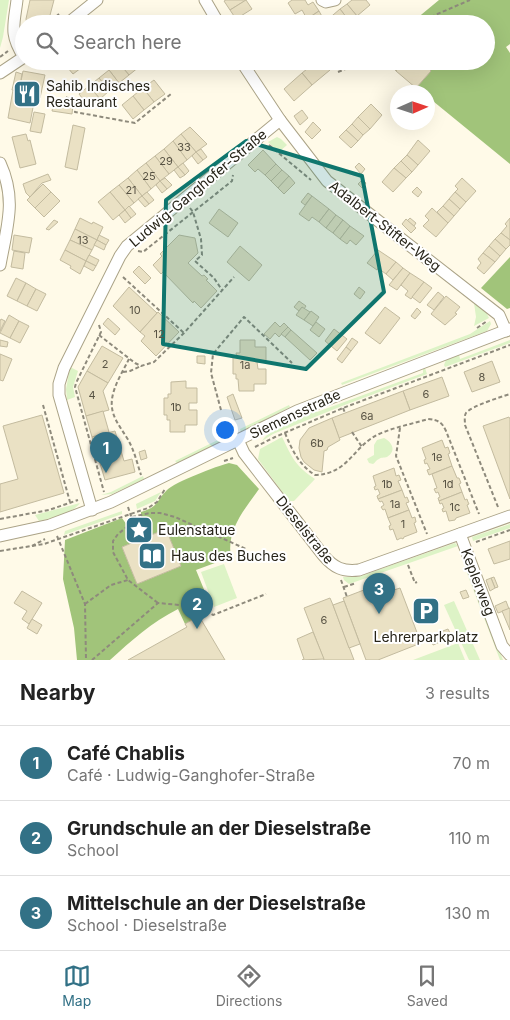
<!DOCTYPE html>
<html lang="en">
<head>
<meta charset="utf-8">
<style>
  :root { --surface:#fff; --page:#f2f2f2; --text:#222; --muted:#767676; --line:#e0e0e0; --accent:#327186 }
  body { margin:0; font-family:Inter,sans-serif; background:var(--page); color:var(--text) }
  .compass { position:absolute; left:390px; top:85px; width:45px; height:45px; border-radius:50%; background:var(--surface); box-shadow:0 5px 20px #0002; rotate:87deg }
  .you { position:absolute; left:224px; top:429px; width:18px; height:18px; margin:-12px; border:4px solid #fff; border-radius:50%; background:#1a73e8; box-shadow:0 0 0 8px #1a73e833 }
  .badge { display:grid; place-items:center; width:32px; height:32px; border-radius:50%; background:var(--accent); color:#fff; font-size:16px; font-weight:700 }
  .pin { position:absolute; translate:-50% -41px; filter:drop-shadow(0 1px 2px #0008) }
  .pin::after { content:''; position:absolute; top:26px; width:18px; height:15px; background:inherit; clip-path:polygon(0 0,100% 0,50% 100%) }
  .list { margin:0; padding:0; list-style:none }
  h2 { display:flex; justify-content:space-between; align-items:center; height:65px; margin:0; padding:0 20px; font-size:21px }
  h2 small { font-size:16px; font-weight:400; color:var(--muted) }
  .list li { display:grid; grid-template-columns:32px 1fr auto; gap:15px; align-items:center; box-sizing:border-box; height:75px; padding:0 20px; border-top:1px solid var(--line) }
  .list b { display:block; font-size:19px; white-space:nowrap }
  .list p { margin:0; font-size:16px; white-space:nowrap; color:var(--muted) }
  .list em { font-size:16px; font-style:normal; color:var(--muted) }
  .icon { flex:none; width:28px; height:28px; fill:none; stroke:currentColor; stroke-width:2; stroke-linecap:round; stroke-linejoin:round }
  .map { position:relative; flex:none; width:510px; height:660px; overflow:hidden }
  .search { position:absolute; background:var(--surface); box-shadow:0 5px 20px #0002; left:15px; right:15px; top:15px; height:55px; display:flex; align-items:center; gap:12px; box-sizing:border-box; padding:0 18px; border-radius:28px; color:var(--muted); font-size:19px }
  .sheet { height:290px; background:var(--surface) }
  nav { display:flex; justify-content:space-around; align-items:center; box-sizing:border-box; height:70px; border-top:1px solid var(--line); background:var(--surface); font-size:14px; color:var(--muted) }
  nav a { display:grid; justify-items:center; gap:2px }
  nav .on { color:var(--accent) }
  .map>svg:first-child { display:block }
  .green { fill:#ddf3c6 }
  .forest { fill:#a1c47a }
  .building { fill:#eae1c4; stroke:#c3bb9f }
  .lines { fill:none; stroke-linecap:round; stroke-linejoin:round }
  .street-casing { stroke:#aba387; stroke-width:13 }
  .path { stroke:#8e8a7c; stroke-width:2; stroke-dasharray:4 2.5; stroke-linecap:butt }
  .street { stroke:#fff; stroke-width:11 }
  .marked { fill:#0f766e; fill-opacity:0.2; stroke:#0f766e; stroke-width:4; stroke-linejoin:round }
  .labels { text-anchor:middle; stroke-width:4; stroke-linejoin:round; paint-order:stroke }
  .number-label { font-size:11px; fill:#585344 }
  .poi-label { font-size:14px; fill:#272419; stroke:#fff; text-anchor:start }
  .street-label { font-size:14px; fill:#272419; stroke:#fff }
</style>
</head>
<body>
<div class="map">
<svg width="510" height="660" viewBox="0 0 510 660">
  <rect width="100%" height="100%" fill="#fffae8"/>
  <g class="green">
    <path d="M0,0H9L3,37L0,48Z"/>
    <path d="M277,137L281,139L287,145L279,152L268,142Z"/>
    <path d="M474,303L486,312L489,318L474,326L476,317Z"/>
    <path d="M490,321L491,324L487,331L342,385L341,383L470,334Z"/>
    <path d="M510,340V343L445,367L444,365L446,360L459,355L460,359Z"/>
    <path d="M70,367L78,371L73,387L75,397L67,400L66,389Z"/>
    <path d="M425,368L427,374L342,406L273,434L262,441C273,425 297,418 314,410L317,412L423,373V369Z"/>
    <path d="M289,405L290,407L241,432L240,429Z"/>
    <path d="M228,435L229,438L177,463L175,461Z"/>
    <path d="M282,437C292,457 295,466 315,479L294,501H289L258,459L260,449Z"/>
    <path d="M384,438C392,442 397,451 387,457C384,458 381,457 379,459C376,460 375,463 373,464L369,463L367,459L374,455V445L377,440Z"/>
    <path d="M143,476L144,479L112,494L101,495L111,492Z"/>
    <path d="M161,492L155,501L137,509L136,504Z"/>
    <path d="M80,503C72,514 51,518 39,521L35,515Z"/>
    <path d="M122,511V514L64,535L65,531Z"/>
    <path d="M510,524V528L473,541L472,537Z"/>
    <path d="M455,543L458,546L349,584L344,580L343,577H358Z"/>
    <path d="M224,564L237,598L214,607L201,572Z"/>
    <path d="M470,572L503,660H500L467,573Z"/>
    <path d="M454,601L480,660H469L444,605Z"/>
    <path d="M458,643L465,660H413Z"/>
  </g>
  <g class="forest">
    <path d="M439,0H510V44L506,47L510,53V164L428,97V92H421L416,88L431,71L421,61H486V24H410Z"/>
    <path d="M510,257V308L507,309L481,288Z"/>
    <path d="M229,463L237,465L259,489C245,509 226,530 231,557L196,570L212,609L185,624L178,609C152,622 131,641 110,660H77L74,628L63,579L65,540L122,518L129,528L134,542L122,547L137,584L181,566L166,529L146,537L141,525V512C160,506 155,502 167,490C175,482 217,466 229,463Z"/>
  </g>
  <g class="building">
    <path d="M30,0H54L49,19L40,17L39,24H27L26,19Z"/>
    <path d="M226,0H246L230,10L224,1Z"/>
    <path d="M246,0L252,9L236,19L230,10Z"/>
    <path d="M292,0H305L308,5L313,2L319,11L307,19L302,10L295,14L288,3Z"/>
    <path d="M352,0H366L370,5L357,16L347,4Z"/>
    <path d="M347,4L357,16L350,22L340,9Z"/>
    <path d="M340,9L350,22L351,24H340L333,15Z"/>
    <path d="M319,11L324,20L317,24H311L307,19Z"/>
    <path d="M333,15L340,24H322L325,21Z"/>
    <path d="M62,61H75L81,68L73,74Z"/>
    <path d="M135,61L139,67L129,75L118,62Z"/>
    <path d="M317,61H323L330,70L312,85L302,73Z"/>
    <path d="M343,61H345L348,64L341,70L338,65Z"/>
    <path d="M396,61L405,62L396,71L392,66Z"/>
    <path d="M421,61L431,71L416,88L396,71L405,61Z"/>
    <path d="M118,62L129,75L119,83L109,70Z"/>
    <path d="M109,70L119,83L109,91L99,78Z"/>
    <path d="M23,71L45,75L40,98L35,97L30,123L8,118L13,90L19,91Z"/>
    <path d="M16,72L22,74L19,91L12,90Z"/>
    <path d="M302,73L312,85L294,101L284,89Z"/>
    <path d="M99,78L109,91L100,99L89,86Z"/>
    <path d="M154,80L165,94L154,102L143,88Z"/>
    <path d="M89,86L100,99L89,107L79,94Z"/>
    <path d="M143,88L154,102L144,110L133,96Z"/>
    <path d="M133,96L144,110L133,119L122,105Z"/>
    <path d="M54,101L73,104L72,114L52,111Z"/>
    <path d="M371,104L382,115L370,129L358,117Z"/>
    <path d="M302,110L308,118L300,125L294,116Z"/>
    <path d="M34,112L45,114L41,133L30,131Z"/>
    <path d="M358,117L370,129L363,135L352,124Z"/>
    <path d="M313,122L321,130L312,139L305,132Z"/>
    <path d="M352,124L363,135L358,141L346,130Z"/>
    <path d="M73,125L85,128L77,170L65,167Z"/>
    <path d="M190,127L207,144L196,152L181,134Z"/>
    <path d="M346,130L358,141L351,148L339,137Z"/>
    <path d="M26,134L28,141L30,140L36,164L20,168L12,137Z"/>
    <path d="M181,134L196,152L187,160L173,141Z"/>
    <path d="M418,140L430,151L418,165L407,155Z"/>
    <path d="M173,141L187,160L178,167L164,149Z"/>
    <path d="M164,149L178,167L169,174L155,156Z"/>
    <path d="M201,149L207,157L203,160L196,152Z"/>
    <path d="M263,150L276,164L265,175L258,169L255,172L248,165Z"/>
    <path d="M196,152L203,160L198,164L192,156Z"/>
    <path d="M407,155L418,165L412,172L401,161Z"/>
    <path d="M155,156L169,174L160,181L146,163Z"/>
    <path d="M401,161L412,172L406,178L394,168Z"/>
    <path d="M146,163L160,181L151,189L137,170Z"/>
    <path d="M183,163L189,171L185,175L178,167Z"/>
    <path d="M359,163L365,169L361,174L355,167Z"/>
    <path d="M276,164L282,170L271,181L265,175Z"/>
    <path d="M178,167L185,175L180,178L174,170Z"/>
    <path d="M394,168L406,178L393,192L382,182Z"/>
    <path d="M137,170L151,189L142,196L128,178Z"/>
    <path d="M282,170L289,176L278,188L271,181Z"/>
    <path d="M48,174L51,180L42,183L30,197L26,193L23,184Z"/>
    <path d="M289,176L295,183L284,194L278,188Z"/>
    <path d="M128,178L142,196L134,203L119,185Z"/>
    <path d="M165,178L172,185L167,189L160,181Z"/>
    <path d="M462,178L476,191L466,202L455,192L458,189L455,186Z"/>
    <path d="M362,180L366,183L362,188L358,184Z"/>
    <path d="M160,181L167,189L162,193L156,185Z"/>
    <path d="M43,184L51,192L35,208L27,200Z"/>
    <path d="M119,185L134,203L125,210L110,192Z"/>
    <path d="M417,187L422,192L418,197L412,192Z"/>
    <path d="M51,192L60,201L44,217L35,208Z"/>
    <path d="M110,192L125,210L113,220L98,202Z"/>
    <path d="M147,192L154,200L149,204L142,196Z"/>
    <path d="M455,192L466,202L460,209L449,199Z"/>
    <path d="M308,193L312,196L305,205L301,202Z"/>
    <path d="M142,196L149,204L145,207L138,199Z"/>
    <path d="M312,196L329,209L319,222L312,217L309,221L299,214Z"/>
    <path d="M449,199L460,209L454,216L443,206Z"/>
    <path d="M129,206L136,214L131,218L125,210Z"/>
    <path d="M443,206L454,216L448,223L437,212Z"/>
    <path d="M432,208L448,223L436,237L423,226L429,220L425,216Z"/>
    <path d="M219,209L238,223L228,237L209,223Z"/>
    <path d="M329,209L336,215L326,228L319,222Z"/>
    <path d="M125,210L131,218L125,223L119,215Z"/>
    <path d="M336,215L343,220L333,233L326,228Z"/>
    <path d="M80,218L92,224L93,222L103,227L97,240L75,229Z"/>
    <path d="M410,218L416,223L414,226L407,221Z"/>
    <path d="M510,218V240L501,233L507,226L505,224Z"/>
    <path d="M406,219L416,228L411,233L402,224Z"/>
    <path d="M54,220L58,222L49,230L46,229Z"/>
    <path d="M343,220L350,226L340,239L333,233Z"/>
    <path d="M350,226L364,236L356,245L350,240L347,244L340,239Z"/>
    <path d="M75,229L97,240L92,250L70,240Z"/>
    <path d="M501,233L510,240V245L506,249L495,239Z"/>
    <path d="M14,235L32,238L29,253L12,250Z"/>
    <path d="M99,235L109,240L106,245L97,240Z"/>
    <path d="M179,235L195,238L198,253L188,263L202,276L204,275L208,279L206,280L217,291L201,308L194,301L193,303L163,272L161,274L153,265L162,256L160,254Z"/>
    <path d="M495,239L506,249L500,256L489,246Z"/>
    <path d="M70,240L92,250L86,261L65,250Z"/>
    <path d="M97,240L106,245L104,250L94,245Z"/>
    <path d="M240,246L262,265L249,281L227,262Z"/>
    <path d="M489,246L500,256L495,262L483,253Z"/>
    <path d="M65,250L86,261L80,274L70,268L71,266L60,260Z"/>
    <path d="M378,250L396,262L386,274L378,268L377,270L367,263Z"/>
    <path d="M14,251L25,253L23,269L11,267Z"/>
    <path d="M483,253L495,262L484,274L477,268L481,263L478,259Z"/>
    <path d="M89,255L99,260L96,266L86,261Z"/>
    <path d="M86,261L96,266L93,271L84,266Z"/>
    <path d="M396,262L403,268L393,280L386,274Z"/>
    <path d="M139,266L151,278L145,284L133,272Z"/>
    <path d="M403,268L410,273L397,290L389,285Z"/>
    <path d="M410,273L424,282L411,299L405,295L408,291L401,285Z"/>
    <path d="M16,278L26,283L17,301L7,296Z"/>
    <path d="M424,282L432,288L420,303L412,297Z"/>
    <path d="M26,283L36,289L27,306L17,301Z"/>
    <path d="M129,287L157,313L140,332L113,306Z"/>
    <path d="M359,287L365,292L360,299L354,294Z"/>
    <path d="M36,289L46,294L37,311L27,306Z"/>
    <path d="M438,292L444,297L434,310L427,305Z"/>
    <path d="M446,296L460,307L455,313L457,314L445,325L431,314Z"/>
    <path d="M299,301L306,306L304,309L302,307L299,311L294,307Z"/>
    <path d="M302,307L310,312L304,320L296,315Z"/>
    <path d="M385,307L400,318L380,344L365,333Z"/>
    <path d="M417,308L421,312L415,319L411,316Z"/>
    <path d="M311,311L319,317L313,326L304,320Z"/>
    <path d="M158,312L179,332L156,356L141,341L145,336L140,332Z"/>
    <path d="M9,315L19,321L10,338L0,333Z"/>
    <path d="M108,318L120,329L115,335L103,324Z"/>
    <path d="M1,319L5,321L0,331V321Z"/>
    <path d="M19,321L29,326L20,343L10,338Z"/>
    <path d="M275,322L280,327L284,323L288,327L279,337L275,333L270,339L264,334Z"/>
    <path d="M316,322L325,329L319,337L310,330Z"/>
    <path d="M288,327L291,330L285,337L281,334Z"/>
    <path d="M334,329L347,339L337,351L325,341Z"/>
    <path d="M291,330L317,353L310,360L285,337Z"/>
    <path d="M352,338L358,342L351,351L346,347Z"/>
    <path d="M0,340L8,342L7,347L0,346Z"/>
    <path d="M240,340H255V347H266V362H257L258,369H266V384H254V391H239L238,379H236V374H233V357H237L236,353H240Z"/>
    <path d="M102,346L123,358L108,383L87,371Z"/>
    <path d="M346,347L351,351L342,363L337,359Z"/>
    <path d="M0,354L12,359L3,381L0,380Z"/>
    <path d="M197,356H205V364L197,363Z"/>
    <path d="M492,361L500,382L472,392L464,372Z"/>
    <path d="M87,371L108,383L103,391L109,410L86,416L78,387Z"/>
    <path d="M442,377L449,396L410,410L403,391Z"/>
    <path d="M186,381V388H197V403H189V410H197V425H185V432H170V420H167V415H164V398H168V394H171V382Z"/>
    <path d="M403,391L410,410L339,438L332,418Z"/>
    <path d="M233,394L242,418L235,420L227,397Z"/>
    <path d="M103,411L109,432L92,437L86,416Z"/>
    <path d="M42,415L64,493L0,512V484L18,479L3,426Z"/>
    <path d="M509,417L510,419V499L483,426Z"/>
    <path d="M332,418L340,440L328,447L327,450L324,451L322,472L314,470L304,462L301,457L299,448L300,440L309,428Z"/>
    <path d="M115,431L124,461L132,459L135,472L105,480L92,437Z"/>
    <path d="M442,440L445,448L448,447L450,453L448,454L452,466L429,475L427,470L430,469L427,463L425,464L424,460L426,459L422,448Z"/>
    <path d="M145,450L147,458L141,460L139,452Z"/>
    <path d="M452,466L457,478H459L461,483L459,484L462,492L439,501L438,498L440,497L438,492L436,493L434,489L437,488L432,474Z"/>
    <path d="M394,468L396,476L399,475L401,480L398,481L402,490L378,499L377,496L380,494L378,489L375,490L374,487L376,486L373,476Z"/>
    <path d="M402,490L405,498L407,497L409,502L406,503L409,510L388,518L385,509L383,510L381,507L384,505L382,501L380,502L378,499Z"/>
    <path d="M462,492L465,500L467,499L468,502L469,504L467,505L470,513L456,518L455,520L449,521L446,511L443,512L442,509L444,508L442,503L440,504L439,501Z"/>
    <path d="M409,510L412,518L415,517L416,522L414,523L417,532L404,537L403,539L401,538L397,540L393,529L390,530L389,526L391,525L388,518Z"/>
    <path d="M166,529L181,566L137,584L122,547Z"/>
    <path d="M510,541V559L494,564L488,549Z"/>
    <path d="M494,577L498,587L495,588L491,578Z"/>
    <path d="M491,578L495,588L490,591L486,580Z"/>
    <path d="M390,580L394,590L400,588L421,643L378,660H366L343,598Z"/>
    <path d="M466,590L469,597L463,599L460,592Z"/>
    <path d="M22,591L42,603L29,624L22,619L27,611L14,603Z"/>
    <path d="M330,598L333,605L354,660H324L304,608Z"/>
    <path d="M344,601L360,644L349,648L333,605Z"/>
    <path d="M506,601L509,609L498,613L495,606Z"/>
    <path d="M510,608V630L502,611Z"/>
    <path d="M199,616L225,660H128L187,627L185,624Z"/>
    <path d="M32,619L42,625L37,634L27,628Z"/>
    <path d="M448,629L452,637L433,645L430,636Z"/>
    <path d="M313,632L324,659L302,660L304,659L297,639Z"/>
  </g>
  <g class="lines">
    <g class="street-casing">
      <g id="street">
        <path d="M17,0C14,25 9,34 24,57"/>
        <path d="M205,0L219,24"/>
        <path d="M322,0L326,2L335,0"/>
        <path d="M67,24L97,0"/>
        <path d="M241,61L280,120L327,181L499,315L506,331"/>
        <path d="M0,73L24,57"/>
        <path d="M0,163C17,200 7,226 0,265"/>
        <path d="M238,440L244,453L323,555C334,568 343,572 359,570L510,516"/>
        <path d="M92,510L59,395V384L64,368L120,256L127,246L280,120"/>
        <path d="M460,534L502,646L510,655"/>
        <path d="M0,536L50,525L111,502L297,411L510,329"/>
      </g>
    </g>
    <g class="path">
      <path d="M47,24L59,14"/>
      <path d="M420,24L435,15L470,0"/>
      <path d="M0,57L8,51"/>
      <path d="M338,72L348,68L357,61"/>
      <path d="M66,97L76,103L75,112L135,123L171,94"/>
      <path d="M269,145L311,180"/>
      <path d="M190,208L193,212L201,239L202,255L195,261L214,278L222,290"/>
      <path d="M138,251L143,252L232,181L233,175"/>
      <path d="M123,277L184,333"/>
      <path d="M99,325L101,332L76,383L75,387L104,492"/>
      <path d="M477,328L487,321"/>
      <path d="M99,335L135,363L141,366L154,362L184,333L234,277"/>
      <path d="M129,359C123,371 114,385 112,399C110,415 119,425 127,438C134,449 137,463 141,475"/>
      <path d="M123,372L130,371L141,366"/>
      <path d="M43,405L70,502"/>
      <path d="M343,408L345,413"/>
      <path d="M221,410L211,373L213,354L244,317L292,363"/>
      <path d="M400,428L396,456L427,534"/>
      <path d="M352,432L362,447"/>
      <path d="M285,433C292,450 299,465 315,475C349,474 353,446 379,434C395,427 412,424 428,419C438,420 442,422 446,431L479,514"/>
      <path d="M255,447L275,437L343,408L510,345"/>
      <path d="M224,461L233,458"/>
      <path d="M128,507L132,519"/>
      <path d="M498,507L465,425C465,421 464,416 466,413C471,406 501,397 510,394"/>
      <path d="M132,517L150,513H160L175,517L246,549"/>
      <path d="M0,519L49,510L78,500"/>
      <path d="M133,522L118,534L113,541V552L128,580L158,603"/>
      <path d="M134,523L140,540"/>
      <path d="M57,536L85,604L86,660"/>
      <path d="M476,542L510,530"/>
      <path d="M32,546L45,539"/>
      <path d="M0,551L44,544L148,508L157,502L165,489"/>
      <path d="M408,565L415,583L417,582"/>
      <path d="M341,580L347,597"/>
      <path d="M344,587L356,583"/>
      <path d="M85,604L111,585L128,580"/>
      <path d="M92,660L158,603L200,607L213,615L266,594"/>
    </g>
    <use href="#street" class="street"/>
  </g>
  <path class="marked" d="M246,141L362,176L384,292L306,369L163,344L166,200Z"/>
  <defs>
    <g id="restaurant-square" transform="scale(1.4375)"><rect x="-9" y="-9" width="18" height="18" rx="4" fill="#327186" stroke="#fff"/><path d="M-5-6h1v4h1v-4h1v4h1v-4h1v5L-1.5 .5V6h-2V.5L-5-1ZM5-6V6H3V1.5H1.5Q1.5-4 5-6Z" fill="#fff"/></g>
    <g id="sight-square" transform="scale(1.4375)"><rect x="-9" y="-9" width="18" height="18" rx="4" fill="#327186" stroke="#fff"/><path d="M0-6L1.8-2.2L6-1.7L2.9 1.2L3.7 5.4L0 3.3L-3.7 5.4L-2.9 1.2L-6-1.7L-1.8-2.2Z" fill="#fff"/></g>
    <g id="library-square" transform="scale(1.4375)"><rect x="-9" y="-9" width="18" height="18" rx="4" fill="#327186" stroke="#fff"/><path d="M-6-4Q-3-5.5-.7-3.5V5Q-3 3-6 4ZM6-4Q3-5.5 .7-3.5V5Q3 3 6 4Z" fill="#fff"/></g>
    <g id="parking-square" transform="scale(1.4375)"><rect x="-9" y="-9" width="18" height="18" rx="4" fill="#327186" stroke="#fff"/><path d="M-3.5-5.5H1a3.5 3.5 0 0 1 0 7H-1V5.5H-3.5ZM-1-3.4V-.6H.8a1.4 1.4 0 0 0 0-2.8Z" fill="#fff"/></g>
  </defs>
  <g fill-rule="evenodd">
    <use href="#restaurant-square" x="27" y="94"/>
    <use href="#sight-square" x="139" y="530"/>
    <use href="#library-square" x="152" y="556"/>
    <use href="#parking-square" x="426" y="611"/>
  </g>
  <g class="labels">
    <g class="number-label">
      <text x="184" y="151">33</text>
      <text x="166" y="165">29</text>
      <text x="149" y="180">25</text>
      <text x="131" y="194">21</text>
      <text x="83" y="244">13</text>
      <text x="135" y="314">10</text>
      <text x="159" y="338">12</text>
      <text x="105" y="368">2</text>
      <text x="245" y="369">1a</text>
      <text x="482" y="381">8</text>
      <text x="426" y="398">6</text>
      <text x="92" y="399">4</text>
      <text x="176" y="411">1b</text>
      <text x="367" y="420">6a</text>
      <text x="317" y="447">6b</text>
      <text x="437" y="461">1e</text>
      <text x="387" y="488">1b</text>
      <text x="448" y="488">1d</text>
      <text x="395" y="508">1a</text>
      <text x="455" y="511">1c</text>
      <text x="403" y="528">1</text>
      <text x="324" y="624">6</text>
    </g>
    <g class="poi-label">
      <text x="46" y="91">Sahib Indisches<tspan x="46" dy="16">Restaurant</tspan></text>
      <text x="158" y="535">Eulenstatue</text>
      <text x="171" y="561">Haus des Buches</text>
      <text x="426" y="642" text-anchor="middle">Lehrerparkplatz</text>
    </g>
    <g class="street-label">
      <text transform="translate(198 188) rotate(-40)" y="5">Ludwig-Ganghofer-Straße</text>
      <text transform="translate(385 226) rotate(38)" y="5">Adalbert-Stifter-Weg</text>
      <text transform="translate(295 414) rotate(-25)" y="5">Siemensstraße</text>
      <text transform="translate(305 530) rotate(51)" y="5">Dieselstraße</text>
      <text transform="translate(478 582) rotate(69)" y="5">Keplerweg</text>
    </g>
  </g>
</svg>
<svg class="compass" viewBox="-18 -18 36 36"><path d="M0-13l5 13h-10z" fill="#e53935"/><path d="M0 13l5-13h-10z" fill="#767676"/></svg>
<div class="you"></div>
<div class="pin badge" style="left:106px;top:473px">1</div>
<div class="pin badge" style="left:197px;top:629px">2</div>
<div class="pin badge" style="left:379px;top:614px">3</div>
<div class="search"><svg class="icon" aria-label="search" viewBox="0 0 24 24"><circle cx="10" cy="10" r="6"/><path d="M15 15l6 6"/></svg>Search here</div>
</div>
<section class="sheet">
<h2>Nearby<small>3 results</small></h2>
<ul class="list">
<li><span class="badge">1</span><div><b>Café Chablis</b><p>Café · Ludwig-Ganghofer-Straße</p></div><em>70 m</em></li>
<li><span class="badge">2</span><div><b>Grundschule an der Dieselstraße</b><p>School</p></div><em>110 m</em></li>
<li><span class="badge">3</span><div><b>Mittelschule an der Dieselstraße</b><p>School · Dieselstraße</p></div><em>130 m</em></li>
</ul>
</section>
<nav>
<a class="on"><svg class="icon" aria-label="map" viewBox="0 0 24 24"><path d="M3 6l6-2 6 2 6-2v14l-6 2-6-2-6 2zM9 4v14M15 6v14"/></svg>Map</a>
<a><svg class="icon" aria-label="directions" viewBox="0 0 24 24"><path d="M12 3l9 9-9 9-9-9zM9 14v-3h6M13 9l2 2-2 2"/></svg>Directions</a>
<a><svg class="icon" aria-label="saved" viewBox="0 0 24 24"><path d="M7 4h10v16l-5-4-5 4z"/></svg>Saved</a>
</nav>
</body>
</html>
